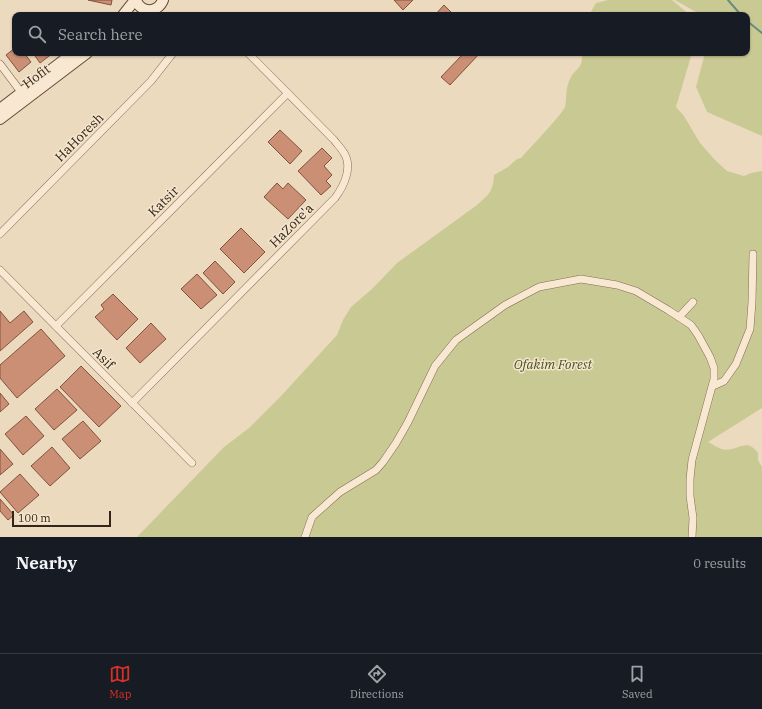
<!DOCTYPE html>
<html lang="en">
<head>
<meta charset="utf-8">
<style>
  :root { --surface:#171b24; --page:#242831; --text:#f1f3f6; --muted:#9ea1a6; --line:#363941; --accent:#d93025 }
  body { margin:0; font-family:"IBM Plex Serif",serif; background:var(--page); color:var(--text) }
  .scale { position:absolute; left:12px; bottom:10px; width:99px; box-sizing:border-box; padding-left:4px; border:2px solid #34251c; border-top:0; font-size:11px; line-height:14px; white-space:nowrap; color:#34251c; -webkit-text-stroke:3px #f4e5cd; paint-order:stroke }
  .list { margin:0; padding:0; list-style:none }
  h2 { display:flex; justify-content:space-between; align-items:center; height:52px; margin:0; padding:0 16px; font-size:17px }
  h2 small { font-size:13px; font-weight:400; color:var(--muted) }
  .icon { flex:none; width:22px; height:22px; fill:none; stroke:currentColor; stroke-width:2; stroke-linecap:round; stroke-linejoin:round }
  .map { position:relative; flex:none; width:762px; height:537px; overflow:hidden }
  .search { position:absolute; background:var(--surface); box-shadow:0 1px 3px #0004; left:12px; right:12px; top:12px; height:44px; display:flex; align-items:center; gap:10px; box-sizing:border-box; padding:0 14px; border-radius:8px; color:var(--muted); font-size:15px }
  .sheet { height:116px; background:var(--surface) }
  nav { display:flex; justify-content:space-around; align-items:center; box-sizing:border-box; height:56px; border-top:1px solid var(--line); background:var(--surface); font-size:11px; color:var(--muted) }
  nav a { display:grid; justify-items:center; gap:2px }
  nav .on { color:var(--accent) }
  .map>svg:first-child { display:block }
  .green { fill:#c9ca93 }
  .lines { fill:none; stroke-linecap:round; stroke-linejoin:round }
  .stream { stroke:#698b7f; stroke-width:2 }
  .building { fill:#ca8f74; stroke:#83523e }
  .minor-casing { stroke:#846a57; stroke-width:8 }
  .secondary-casing { stroke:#664c3b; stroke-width:12 }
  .minor { stroke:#f8e8d1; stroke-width:7 }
  .secondary { stroke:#f8e8d1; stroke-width:10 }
  .labels { text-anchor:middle; stroke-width:3; stroke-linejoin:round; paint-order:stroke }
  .street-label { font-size:13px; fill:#34251c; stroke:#f4e5cd }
  .park-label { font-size:13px; font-style:italic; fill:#495023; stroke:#f4e5cd }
</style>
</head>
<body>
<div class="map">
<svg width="762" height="537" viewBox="0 0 762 537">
  <rect width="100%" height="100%" fill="#ecdabe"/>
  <g class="green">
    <path d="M608,0H672L690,15H589L596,3Z"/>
    <path d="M675,0H762V136L707,112L696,87L705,53H747V15H701Z"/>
    <path d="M582,53H692L676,107L684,116L700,143L715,160L727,171L744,176L751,173L762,171V408L708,442C712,444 718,448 722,449C737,453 746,436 758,453V460L762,467V537H137L224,447L249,428L281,396L337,335L343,320L351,307L372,289L397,263L477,205C489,194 493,192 494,175L508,167L517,159L521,158C528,150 563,113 565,107C567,98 565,89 570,79C576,67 583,70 582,53Z"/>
  </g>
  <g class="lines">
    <g class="stream">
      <path d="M728,0L741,15"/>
      <path d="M747,21L762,33"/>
    </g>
  </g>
  <g class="building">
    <path d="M88,0H112L111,5Z"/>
    <path d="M394,0H413L403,10Z"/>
    <path d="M444,5L454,15H435Z"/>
    <path d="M15,48V53H24L31,62L19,72L6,55Z"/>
    <path d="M33,53H53L40,63Z"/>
    <path d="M464,53H480L450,85L441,77Z"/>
    <path d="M280,130L302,151L290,164L268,142Z"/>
    <path d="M322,148L332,158L324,166L332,175L326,181L331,186L321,195L298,171Z"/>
    <path d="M277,183L283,189L288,183L306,200L288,219L264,197Z"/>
    <path d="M241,228L265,252L244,273L220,249Z"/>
    <path d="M215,261L235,282L223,294L203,273Z"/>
    <path d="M197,274L217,295L201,309L181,289Z"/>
    <path d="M113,294L138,319L117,340L95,317L104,309L101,305Z"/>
    <path d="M0,311L10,323L24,311L33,322L0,351Z"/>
    <path d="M151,323L166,339L140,363L126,348Z"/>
    <path d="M41,329L65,356L17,398L0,378V365Z"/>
    <path d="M81,366L121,406L99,427L60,387Z"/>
    <path d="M57,389L77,410L54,430L35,409Z"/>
    <path d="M0,393L9,404L0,412Z"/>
    <path d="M26,416L44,436L23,455L5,434Z"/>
    <path d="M83,421L101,441L80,459L62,439Z"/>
    <path d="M52,447L70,468L50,486L31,466Z"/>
    <path d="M0,449L13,464L0,475Z"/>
    <path d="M20,474L39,495L18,513L0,492Z"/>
    <path d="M0,499L14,515L8,520L0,511Z"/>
  </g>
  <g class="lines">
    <g class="minor-casing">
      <g id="minor">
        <path d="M0,64L21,92"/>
        <path d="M0,234L151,81L173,53"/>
        <path d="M0,270L192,463"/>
        <path d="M679,317L693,302"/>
        <path d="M56,326L288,93"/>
        <path d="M713,386L724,381L736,364L750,329L752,302L753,254"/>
        <path d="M132,403L335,198C344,186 353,167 344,153C341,148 337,144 334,140L248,53"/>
        <path d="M305,537L312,517L340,492L376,470L383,462L396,443L408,422L435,366L456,340L505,305L539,287L581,279L617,285L636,291L668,310L691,325L698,335L710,357L714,368V379L692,460L690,479V496L693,518L692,537"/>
      </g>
    </g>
    <g class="secondary-casing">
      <g id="secondary">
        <path d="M136,0C141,14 158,13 163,0"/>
        <path d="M123,15L135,0"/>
        <path d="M0,109L73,53"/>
        <path d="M0,119L87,53"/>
      </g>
    </g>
    <use href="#minor" class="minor"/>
    <use href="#secondary" class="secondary"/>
  </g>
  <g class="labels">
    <g class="street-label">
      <text transform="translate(36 76) rotate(-37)" y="5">Hofit</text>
      <text transform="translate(79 137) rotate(-45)" y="5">HaHoresh</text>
      <text transform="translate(163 201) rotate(-45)" y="5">Katsir</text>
      <text transform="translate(291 225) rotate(-45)" y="5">HaZore'a</text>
      <text transform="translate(104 358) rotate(45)" y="5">Asif</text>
    </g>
    <g class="park-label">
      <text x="553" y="369">Ofakim Forest</text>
    </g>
  </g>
</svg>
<div class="scale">100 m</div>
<div class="search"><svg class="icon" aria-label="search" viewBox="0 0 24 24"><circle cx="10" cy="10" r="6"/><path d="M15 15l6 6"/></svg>Search here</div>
</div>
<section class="sheet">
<h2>Nearby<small>0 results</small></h2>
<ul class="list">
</ul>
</section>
<nav>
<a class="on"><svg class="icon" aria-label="map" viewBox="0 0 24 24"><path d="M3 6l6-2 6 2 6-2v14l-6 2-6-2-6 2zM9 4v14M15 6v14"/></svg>Map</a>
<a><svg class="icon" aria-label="directions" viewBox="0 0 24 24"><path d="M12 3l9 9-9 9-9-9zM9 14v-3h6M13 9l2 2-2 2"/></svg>Directions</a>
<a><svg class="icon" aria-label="saved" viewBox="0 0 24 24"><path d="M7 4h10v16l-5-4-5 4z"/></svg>Saved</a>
</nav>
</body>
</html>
